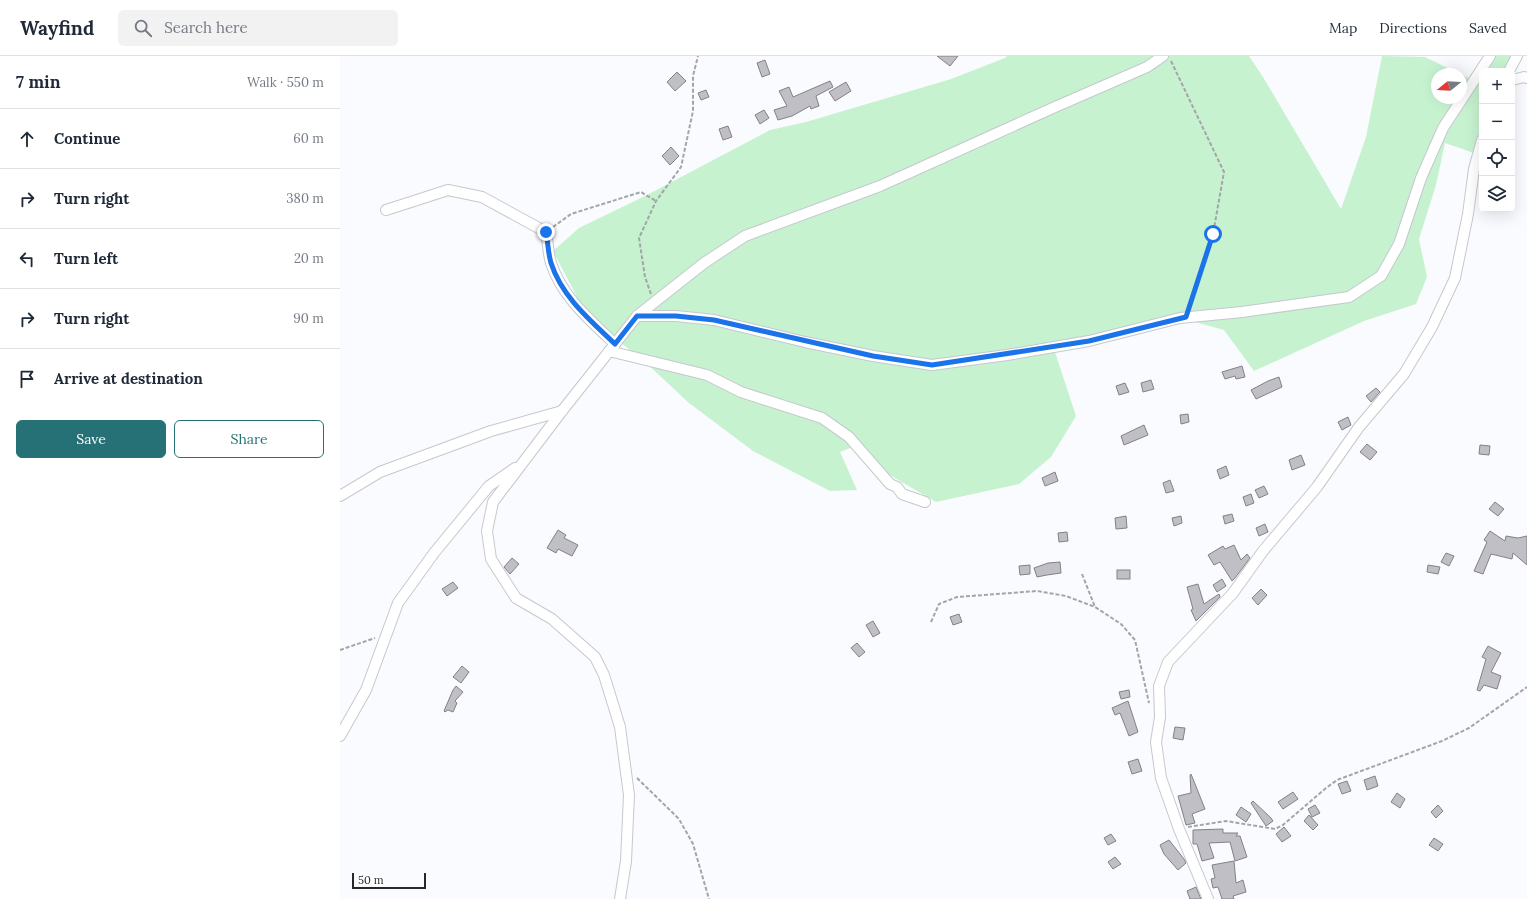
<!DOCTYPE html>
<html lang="en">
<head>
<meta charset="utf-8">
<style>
  :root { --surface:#fff; --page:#f2f2f3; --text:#1f2937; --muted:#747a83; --line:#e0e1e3; --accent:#267175 }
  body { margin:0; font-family:Lora,serif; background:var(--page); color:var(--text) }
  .controls { position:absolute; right:12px; top:12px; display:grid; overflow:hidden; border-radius:6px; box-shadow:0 4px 16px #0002 }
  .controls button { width:36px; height:36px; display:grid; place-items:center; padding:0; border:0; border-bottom:1px solid var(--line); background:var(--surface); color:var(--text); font:20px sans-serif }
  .compass { position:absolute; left:1091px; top:12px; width:36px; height:36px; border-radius:50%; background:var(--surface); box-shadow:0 4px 16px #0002; rotate:252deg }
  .scale { position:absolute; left:12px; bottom:10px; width:74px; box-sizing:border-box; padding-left:4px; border:2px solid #27282a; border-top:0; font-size:11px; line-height:14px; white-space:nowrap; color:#27282a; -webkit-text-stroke:3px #fff; paint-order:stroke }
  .stop { position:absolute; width:12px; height:12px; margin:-9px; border:3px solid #1a73e8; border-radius:50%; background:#fff }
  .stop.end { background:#1a73e8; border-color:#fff; box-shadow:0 1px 4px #0008 }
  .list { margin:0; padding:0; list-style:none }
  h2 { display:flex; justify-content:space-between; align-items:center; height:52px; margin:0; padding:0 16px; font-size:17px }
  h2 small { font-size:13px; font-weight:400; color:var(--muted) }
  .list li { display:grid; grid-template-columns:26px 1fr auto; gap:12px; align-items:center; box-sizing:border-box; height:60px; padding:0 16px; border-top:1px solid var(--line) }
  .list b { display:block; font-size:15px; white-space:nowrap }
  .list em { font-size:13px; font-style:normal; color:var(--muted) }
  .actions { display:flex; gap:8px; padding:12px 16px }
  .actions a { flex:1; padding:9px 0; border:1px solid var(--accent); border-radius:6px; text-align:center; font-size:14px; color:var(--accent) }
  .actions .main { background:var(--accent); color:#fff }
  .icon { flex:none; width:22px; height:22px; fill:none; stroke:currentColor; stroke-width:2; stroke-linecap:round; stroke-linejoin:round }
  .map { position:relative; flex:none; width:1187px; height:843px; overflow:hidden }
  header { display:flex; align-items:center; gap:24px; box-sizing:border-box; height:56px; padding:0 20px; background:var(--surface); border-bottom:1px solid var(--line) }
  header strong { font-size:19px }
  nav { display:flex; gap:22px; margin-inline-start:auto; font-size:14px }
  .search { width:280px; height:36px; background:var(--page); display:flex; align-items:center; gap:10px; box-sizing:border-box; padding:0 14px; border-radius:6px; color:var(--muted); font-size:15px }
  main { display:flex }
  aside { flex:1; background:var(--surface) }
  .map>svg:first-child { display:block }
  .green { fill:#c6f2d0 }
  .building { fill:#c0bfc5; stroke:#828187 }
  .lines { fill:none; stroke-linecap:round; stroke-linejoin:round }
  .minor-casing { stroke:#c5c8ce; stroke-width:12 }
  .path { stroke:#a4a5a8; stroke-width:2; stroke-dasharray:4 2; stroke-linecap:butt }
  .minor { stroke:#fff; stroke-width:10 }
  .route { stroke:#1a73e8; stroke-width:5 }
</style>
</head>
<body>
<header>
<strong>Wayfind</strong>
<div class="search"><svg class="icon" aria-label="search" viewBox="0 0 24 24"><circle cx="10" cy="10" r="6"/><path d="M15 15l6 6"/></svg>Search here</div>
<nav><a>Map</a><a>Directions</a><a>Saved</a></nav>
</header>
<main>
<aside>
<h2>7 min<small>Walk · 550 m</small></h2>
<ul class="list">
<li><svg class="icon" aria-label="ahead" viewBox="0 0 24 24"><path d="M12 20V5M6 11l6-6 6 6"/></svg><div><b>Continue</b></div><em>60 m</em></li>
<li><svg class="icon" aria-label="right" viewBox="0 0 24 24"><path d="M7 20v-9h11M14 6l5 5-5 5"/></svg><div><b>Turn right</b></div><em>380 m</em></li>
<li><svg class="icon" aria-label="left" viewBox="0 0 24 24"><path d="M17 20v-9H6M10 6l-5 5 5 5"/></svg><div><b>Turn left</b></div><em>20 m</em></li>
<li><svg class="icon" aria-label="right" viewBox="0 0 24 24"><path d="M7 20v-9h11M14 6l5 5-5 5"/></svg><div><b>Turn right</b></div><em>90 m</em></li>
<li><svg class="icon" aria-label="arrive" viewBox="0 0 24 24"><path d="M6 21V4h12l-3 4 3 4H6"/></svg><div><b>Arrive at destination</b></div></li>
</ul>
<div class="actions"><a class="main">Save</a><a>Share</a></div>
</aside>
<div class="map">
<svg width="1187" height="843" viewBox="0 0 1187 843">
  <rect width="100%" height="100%" fill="#fafbfe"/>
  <path class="green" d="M667,0H909L923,21L1001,153L1026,81L1042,0L1085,1L1120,18H1097V42H1121V18L1134,25L1150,0H1178L1171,15H1142V94L1140,99L1105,87L1096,129L1079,183L1087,221L1076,248L1024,265L914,315L884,274L851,265L713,290L736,360L711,401L679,428L596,446L536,411L513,391L500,396L517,434L490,435L413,395L349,347L305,306L247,260L213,195L239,172L307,139L430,74L466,66L611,23L665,2Z"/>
  <g class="building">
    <path d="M597,0H618L610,10Z"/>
    <path d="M425,4L430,18L422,21L417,7Z"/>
    <path d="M337,16L346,25L335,35L327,26Z"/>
    <path d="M490,25L493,31L476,40L479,50L471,53L470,50L452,60L438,64L434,54L447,50L439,35L449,31L453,41Z"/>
    <path d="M506,26L511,35L495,45L489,36Z"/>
    <path d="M366,34L369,41L361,44L358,37Z"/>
    <path d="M424,54L429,62L420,68L415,59Z"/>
    <path d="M388,70L392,81L383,84L379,73Z"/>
    <path d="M331,91L339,100L330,109L322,100Z"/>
    <path d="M902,310L905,321L896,323L895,320L885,323L882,316Z"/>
    <path d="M939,321L942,331L916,343L911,334L928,325Z"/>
    <path d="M811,324L814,333L803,336L801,327Z"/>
    <path d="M785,327L789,336L779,339L776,330Z"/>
    <path d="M1036,332L1040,336L1031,346L1026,340Z"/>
    <path d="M848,358L849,366L841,368L840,359Z"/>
    <path d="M1008,361L1011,369L1002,374L998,366Z"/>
    <path d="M804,369L808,379L784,389L781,380Z"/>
    <path d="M1027,388L1037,396L1030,404L1020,396Z"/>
    <path d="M1140,389L1150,390L1149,399L1139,398Z"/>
    <path d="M961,399L965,409L952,414L949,404Z"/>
    <path d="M886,410L889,419L880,423L877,414Z"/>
    <path d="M715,416L718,425L705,430L702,422Z"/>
    <path d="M830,424L834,435L826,437L823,427Z"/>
    <path d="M924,430L928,438L919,442L915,434Z"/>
    <path d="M911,438L914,447L906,450L903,441Z"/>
    <path d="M1155,446L1164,453L1158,460L1149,453Z"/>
    <path d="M892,458L894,465L885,468L883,460Z"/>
    <path d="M786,460L787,472L776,473L775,462Z"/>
    <path d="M841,460L842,467L834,470L832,462Z"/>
    <path d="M925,468L928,476L919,480L916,472Z"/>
    <path d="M218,474L226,479L224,482L238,489L232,500L218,493L216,497L207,492Z"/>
    <path d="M1150,475L1165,485L1166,480L1178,482L1187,480V509L1173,497L1172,503L1151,498L1143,518L1134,515L1147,486L1144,484Z"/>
    <path d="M727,476L728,485L719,486L718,477Z"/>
    <path d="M894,489L901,504L907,498L910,502L895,522L892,525L880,506L874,509L868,499L883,490L885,493Z"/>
    <path d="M1106,497L1114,500L1109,510L1101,506Z"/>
    <path d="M172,502L179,508L170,518L164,511Z"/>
    <path d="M720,506L721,517L707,519L697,521L694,512L708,507Z"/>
    <path d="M690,509V518L680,519L679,510Z"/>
    <path d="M1088,509L1100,511L1098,518L1087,516Z"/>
    <rect x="777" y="514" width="13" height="9"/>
    <path d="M882,523L886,530L877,536L873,529Z"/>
    <path d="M113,526L118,532L107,540L102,533Z"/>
    <path d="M858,528L864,548L879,538L880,541L856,565L851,554L853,553L847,531Z"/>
    <path d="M921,533L927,539L918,549L912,542Z"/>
    <path d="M619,558L622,566L613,569L610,561Z"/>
    <path d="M533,565L540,577L533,581L526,569Z"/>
    <path d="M517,587L525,596L519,601L511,592Z"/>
    <path d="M1148,590L1161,597L1151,616L1161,620L1157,633L1144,629L1140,635L1137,634L1146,603L1142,601Z"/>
    <path d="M122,610L129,616L121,627L113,621Z"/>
    <path d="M116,630L123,636L115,645L117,647L113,656L108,654L105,656L104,655L113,634Z"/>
    <path d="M789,634L790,641L781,643L779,636Z"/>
    <path d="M788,645L798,676L789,680L780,657L775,659L772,652Z"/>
    <path d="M835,671L845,672L843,684L833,682Z"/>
    <path d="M798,703L802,715L792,718L788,706Z"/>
    <path d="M851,718L865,753L852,758L855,767L846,769L838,740L851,737L850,719Z"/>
    <path d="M1035,720L1038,730L1027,734L1024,724Z"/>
    <path d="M1007,725L1011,735L1002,738L998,728Z"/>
    <path d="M953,736L958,743L943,753L938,746Z"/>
    <path d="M1057,737L1065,743L1060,752L1051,746Z"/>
    <path d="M913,745L931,762L933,765L926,770L911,747Z"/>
    <path d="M975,749L980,757L972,761L968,753Z"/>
    <path d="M1098,749L1103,755L1096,762L1091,756Z"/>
    <path d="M901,751L911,758L906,766L896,759Z"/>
    <path d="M969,759L978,769L973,774L964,765Z"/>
    <path d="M944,771L951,780L942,786L936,778Z"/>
    <path d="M883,773V777H898L896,780H900L907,801L895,805L890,786L869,787L874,802L862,805L857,788H853V774Z"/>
    <path d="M771,778L776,785L768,789L764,782Z"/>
    <path d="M1094,782L1103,788L1098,795L1089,789Z"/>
    <path d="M829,784L844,803L846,807L838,814L824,798L820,789Z"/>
    <path d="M775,801L781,808L773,813L768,806Z"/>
    <path d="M894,805L896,827L903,824L906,836L893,840L894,843H882L878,831L873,832L871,823L875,822L872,809Z"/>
    <path d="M856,831L861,843H850L847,835Z"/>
  </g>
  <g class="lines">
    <g class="minor-casing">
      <g id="minor">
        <path d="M1169,15L1177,0"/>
        <path d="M1172,24L1184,21L1187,22"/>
        <path d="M46,154L108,134L142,141L206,176C208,186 208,197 211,207C222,241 250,264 275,288"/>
        <path d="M297,260H336L374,264L465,286L533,300L592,309L667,299L749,285L840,262L902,256L1009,241L1041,220L1059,188L1081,122L1103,72L1150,0"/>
        <path d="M269,295L367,319L401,336L482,362L509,381L550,428L557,431L562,438L585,446"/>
        <path d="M0,440L40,416L151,375L222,355"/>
        <path d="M0,680L26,634L58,547L94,497L149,430L175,412"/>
        <path d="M280,843L286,805L289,739L280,671L264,619L255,601L212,563L176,542L151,503L147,475L153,446L222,355L297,260L364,207L405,180L540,130L715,51L807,11L823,0"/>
        <path d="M868,843L839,773L821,722L816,686L820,661L819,630L828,606L893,537L923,495L977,431L1019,371L1064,318L1092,271L1115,222L1128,158L1134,113L1142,84"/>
      </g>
    </g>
    <g class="path">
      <path d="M831,5L884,116L873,178L850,252"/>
      <path d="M213,171L231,158L301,136L316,145"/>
      <path d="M311,238L305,221L299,182L316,145L341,111L353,55V20L358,0"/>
      <path d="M742,518L755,551"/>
      <path d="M591,566L599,548L617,541L697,535L726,540L755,551L781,568L795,584L809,647"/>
      <path d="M0,594L35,582"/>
      <path d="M297,722L339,763L353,788L369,843"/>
      <path d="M848,771L886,765L935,773L943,769L986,732L997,724L1102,685L1129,672L1187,631"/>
    </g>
    <use href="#minor" class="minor"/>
  </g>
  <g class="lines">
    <path class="route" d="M206,176C208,186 208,197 211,207C222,241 250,264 275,288L297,260H336L374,264L533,300L592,309L749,285L846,261L873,178"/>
  </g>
</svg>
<div class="controls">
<button>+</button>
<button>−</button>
<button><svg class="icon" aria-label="locate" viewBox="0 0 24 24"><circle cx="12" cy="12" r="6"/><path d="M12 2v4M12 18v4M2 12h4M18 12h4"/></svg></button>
<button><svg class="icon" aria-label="layers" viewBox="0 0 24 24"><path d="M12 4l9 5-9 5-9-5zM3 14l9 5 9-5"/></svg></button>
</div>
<svg class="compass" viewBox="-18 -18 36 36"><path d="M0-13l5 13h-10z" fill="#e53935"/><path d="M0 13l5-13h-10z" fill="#747a83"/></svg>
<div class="scale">50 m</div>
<div class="stop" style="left:873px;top:178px"></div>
<div class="stop end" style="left:206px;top:176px"></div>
</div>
</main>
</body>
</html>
